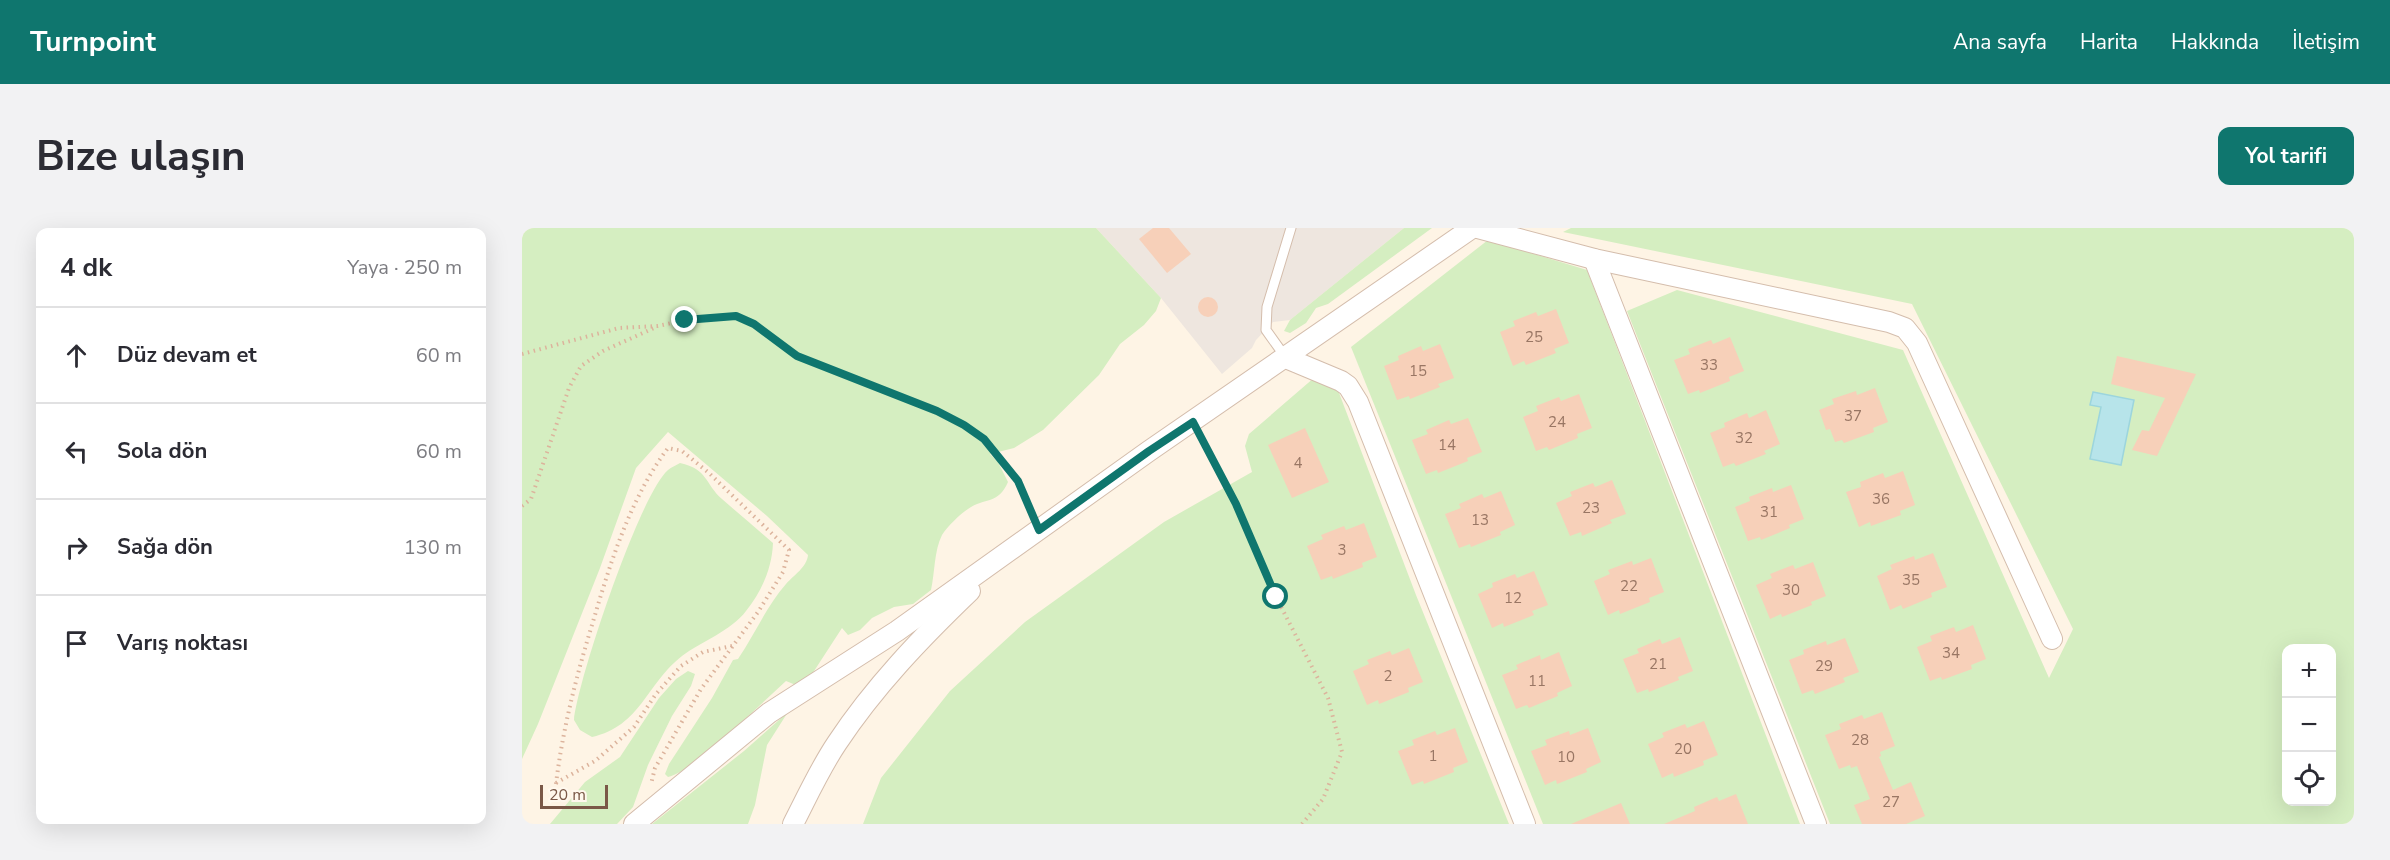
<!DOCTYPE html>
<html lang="tr">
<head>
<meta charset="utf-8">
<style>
  :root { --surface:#fff; --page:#f2f2f3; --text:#2b2b33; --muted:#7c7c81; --line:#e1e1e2; --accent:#0f766e }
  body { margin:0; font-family:"Nunito Sans",sans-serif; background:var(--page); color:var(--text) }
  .controls { position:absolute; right:18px; bottom:18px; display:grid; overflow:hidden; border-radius:12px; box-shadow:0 6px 24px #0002 }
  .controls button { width:54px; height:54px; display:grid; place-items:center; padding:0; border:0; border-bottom:2px solid var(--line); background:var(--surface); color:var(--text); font:30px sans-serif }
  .scale { position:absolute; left:18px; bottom:15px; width:68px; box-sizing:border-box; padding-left:6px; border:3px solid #7a5847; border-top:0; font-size:16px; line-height:21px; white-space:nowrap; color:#7a5847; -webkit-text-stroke:4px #fff8ed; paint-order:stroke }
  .stop { position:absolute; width:18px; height:18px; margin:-14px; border:4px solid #0f766e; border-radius:50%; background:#fff }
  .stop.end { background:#0f766e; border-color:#fff; box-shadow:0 2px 6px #0008 }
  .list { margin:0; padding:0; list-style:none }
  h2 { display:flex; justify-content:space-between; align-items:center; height:78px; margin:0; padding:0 24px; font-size:26px }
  h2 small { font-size:20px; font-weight:400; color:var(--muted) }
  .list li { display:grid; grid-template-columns:39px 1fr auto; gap:18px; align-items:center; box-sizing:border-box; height:96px; padding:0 24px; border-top:2px solid var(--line) }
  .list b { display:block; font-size:22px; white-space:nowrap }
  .list em { font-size:20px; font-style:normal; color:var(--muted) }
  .icon { flex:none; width:33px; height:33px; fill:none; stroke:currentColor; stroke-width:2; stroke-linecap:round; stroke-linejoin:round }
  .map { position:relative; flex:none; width:1832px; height:596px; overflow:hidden; border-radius:12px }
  header { display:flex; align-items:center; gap:36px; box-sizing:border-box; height:84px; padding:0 30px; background:var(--accent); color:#fff }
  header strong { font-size:28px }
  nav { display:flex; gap:33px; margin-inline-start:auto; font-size:21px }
  .intro { display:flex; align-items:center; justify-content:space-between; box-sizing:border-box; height:144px; padding:0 36px }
  h1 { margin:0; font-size:42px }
  .button { padding:15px 27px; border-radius:12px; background:var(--accent); color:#fff; font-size:21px; font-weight:700 }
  main { display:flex; gap:36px; padding:0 36px }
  aside { flex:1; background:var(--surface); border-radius:12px; box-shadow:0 6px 24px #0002 }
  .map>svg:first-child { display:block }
  .industrial { fill:#eee6df }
  .green { fill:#d5eec1; fill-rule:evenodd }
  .water { fill:#b7e4ea; stroke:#9cd5dd; stroke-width:1.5 }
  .building { fill:#f7d0b9 }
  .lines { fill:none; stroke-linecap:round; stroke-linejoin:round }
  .lane-casing { stroke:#d4bdac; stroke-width:11 }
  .street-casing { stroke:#d4bdac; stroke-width:22 }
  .path { stroke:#dcb39c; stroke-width:4; stroke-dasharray:1.5 4.5; stroke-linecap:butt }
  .lane { stroke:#fff; stroke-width:9 }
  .street { stroke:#fff; stroke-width:20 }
  .route { stroke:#0f766e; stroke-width:8 }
  .labels { text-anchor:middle; stroke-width:4.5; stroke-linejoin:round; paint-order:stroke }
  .number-label { font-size:15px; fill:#997664 }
</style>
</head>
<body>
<header>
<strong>Turnpoint</strong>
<nav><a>Ana sayfa</a><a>Harita</a><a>Hakkında</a><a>İletişim</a></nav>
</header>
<div class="intro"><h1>Bize ulaşın</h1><a class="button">Yol tarifi</a></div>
<main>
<aside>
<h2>4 dk<small>Yaya · 250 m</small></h2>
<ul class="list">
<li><svg class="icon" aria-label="ahead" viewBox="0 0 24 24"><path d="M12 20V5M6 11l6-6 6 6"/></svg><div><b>Düz devam et</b></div><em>60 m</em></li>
<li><svg class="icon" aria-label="left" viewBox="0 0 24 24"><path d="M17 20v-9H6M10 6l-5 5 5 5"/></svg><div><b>Sola dön</b></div><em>60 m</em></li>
<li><svg class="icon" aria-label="right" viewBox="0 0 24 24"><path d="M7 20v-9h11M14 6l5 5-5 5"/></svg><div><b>Sağa dön</b></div><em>130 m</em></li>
<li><svg class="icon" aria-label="arrive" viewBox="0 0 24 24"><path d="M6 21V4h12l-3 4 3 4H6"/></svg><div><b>Varış noktası</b></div></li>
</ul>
</aside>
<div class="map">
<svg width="1832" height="596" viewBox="0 0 1832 596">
  <rect width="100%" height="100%" fill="#fef4e5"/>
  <path class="industrial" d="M574,0H882L768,92L751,94L734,112L730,120L700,146L639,70Z"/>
  <g class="green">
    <path d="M0,0H574L639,70L634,83L622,97L598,116L577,147L521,202L492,220L468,226L476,234L486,254C476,277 463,269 446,281C438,286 425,299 420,307C412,323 413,344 409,362L391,376L372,379L350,390L338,402L326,407L320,400L281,460L264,453L222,492L223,494C207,508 165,545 146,549L143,546L147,536L190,470L211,432L216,431C233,406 244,379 264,356C272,347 285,339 286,327L245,288L146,204L114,240L78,340L16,496L0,531Z"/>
    <path d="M882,0H910L806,76L794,80L784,95L768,105L762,103L768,92Z"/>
    <path d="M1049,0H1832V596H1308L1105,83L1155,62L1381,122L1527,450L1551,401L1390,76L1041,4ZM1764,421H1810V574H1764Z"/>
    <path d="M966,12L1065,42L1278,596H1021L829,119Z"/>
    <path d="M793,149L814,157L894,367L987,596H341L359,550L428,463L503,394L642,294L730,244L723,218L727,206Z"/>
    <path d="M158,235C186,241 183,256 200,271C217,286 234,300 251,315C250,340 240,363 224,383C209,403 180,413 160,428C124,456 119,498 70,509L58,502L52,492C56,451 118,266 146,242C149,239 155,237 158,235Z"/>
    <path d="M166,443L173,446L169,458L150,488L126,537L111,579L95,596H28L63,554L98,529L137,470L154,451Z"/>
    <path d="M266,484L245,517L233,577L226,596H130L222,523Z"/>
  </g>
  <path class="water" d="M1571,164L1612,172L1599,237L1568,231L1579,179L1568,177Z"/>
  <g class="building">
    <path d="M631,0H647L669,26L645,45L617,11Z"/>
    <circle cx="686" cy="79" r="10"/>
    <path d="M1034,81L1047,115L1032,121L1034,125L1004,137L1002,133L991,138L978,104L993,98L991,93L1014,84L1016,88Z"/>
    <path d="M1208,109L1222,143L1207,149L1208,153L1178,165L1177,162L1166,166L1152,132L1168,126L1166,121L1189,112L1191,116Z"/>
    <path d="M918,116L932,150L916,156L918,159L888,171L887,168L875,172L862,138L877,132L876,128L899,118L901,123Z"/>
    <path d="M1595,128L1674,146L1635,228L1610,222L1620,202L1627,203L1643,170L1589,156Z"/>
    <path d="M1353,160L1366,194L1351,200L1352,204L1322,215L1320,212L1313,214L1308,201L1304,202L1297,182L1312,176L1310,171L1334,163L1335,167Z"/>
    <path d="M1057,166L1070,200L1055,206L1056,210L1027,222L1025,219L1014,223L1001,189L1016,183L1014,178L1037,169L1039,173Z"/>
    <path d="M1244,182L1258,216L1242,223L1244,226L1214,238L1212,235L1201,239L1188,205L1203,199L1202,195L1225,185L1227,190Z"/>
    <path d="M946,190L960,224L945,230L946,233L916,245L915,242L904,246L890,212L906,206L904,202L927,192L929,196Z"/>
    <path d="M783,200L807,254L770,270L746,217Z"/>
    <path d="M1381,243L1393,277L1378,283L1379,287L1349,298L1348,294L1337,299L1324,264L1339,259L1338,254L1361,245L1363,250Z"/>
    <path d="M1090,252L1104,286L1088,292L1090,295L1060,308L1059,304L1048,308L1034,275L1050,268L1048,264L1071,255L1073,259Z"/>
    <path d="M1269,257L1282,291L1267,297L1268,300L1239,312L1238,309L1226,313L1213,279L1228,273L1227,269L1250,260L1251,264Z"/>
    <path d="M979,263L993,297L978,304L979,307L949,319L948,316L937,320L923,286L939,280L937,276L960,266L962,270Z"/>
    <path d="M842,295L855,329L840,335L841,339L811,351L810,348L799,352L785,318L801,311L799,307L822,298L824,302Z"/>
    <path d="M1411,325L1425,359L1409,365L1410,369L1381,381L1379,377L1368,382L1355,348L1370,341L1368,337L1392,328L1393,332Z"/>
    <path d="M1129,330L1142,364L1127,370L1128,374L1098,386L1097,382L1086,387L1072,353L1088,346L1086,342L1110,333L1111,337Z"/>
    <path d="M1291,334L1304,368L1289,374L1290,377L1260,389L1259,386L1248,391L1234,357L1250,350L1248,346L1271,337L1273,341Z"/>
    <path d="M1012,343L1026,377L1010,383L1012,387L982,399L981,395L970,400L956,366L971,359L970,355L993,346L995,350Z"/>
    <path d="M1451,397L1464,431L1449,437L1450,441L1420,452L1419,449L1408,453L1395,419L1410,413L1408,408L1432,399L1434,404Z"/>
    <path d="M1158,409L1171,443L1156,449L1157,452L1127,464L1126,461L1115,465L1101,431L1117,425L1115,421L1138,411L1140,416Z"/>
    <path d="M1323,410L1337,444L1321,450L1323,454L1293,466L1291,462L1280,466L1267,432L1282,426L1281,422L1304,413L1305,417Z"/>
    <path d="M887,420L901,454L886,460L887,464L857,476L856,472L845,477L831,443L847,436L845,432L868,423L870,427Z"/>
    <path d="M1037,424L1050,458L1035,465L1036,468L1007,480L1005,477L994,481L980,447L996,441L994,437L1018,427L1019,432Z"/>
    <path d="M1360,484L1373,518L1358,524L1359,528L1357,529L1371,562L1389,554L1403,588L1384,596H1340L1332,577L1348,571L1335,538L1329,540L1328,537L1317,541L1303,507L1319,501L1317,496L1340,487L1342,491Z"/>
    <path d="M1182,493L1196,527L1181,533L1182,537L1152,549L1151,545L1140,550L1126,516L1142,509L1140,505L1163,496L1165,500Z"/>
    <path d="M933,500L946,534L931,540L932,544L902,556L901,553L890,557L876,523L892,517L890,512L913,503L915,507Z"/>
    <path d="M1066,500L1079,534L1064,541L1065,544L1035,556L1034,552L1023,557L1009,523L1025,517L1023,512L1047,503L1048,507Z"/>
    <path d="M1214,566L1226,596H1142L1173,583L1172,579L1195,569L1197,573Z"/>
    <path d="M1099,575L1108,596H1049Z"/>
  </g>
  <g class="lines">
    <g class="lane-casing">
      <path id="lane" d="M764,130L744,102L745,79L769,0"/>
    </g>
    <g class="street-casing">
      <g id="street">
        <path d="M956,0L1072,31L1367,94L1383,100L1395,115L1530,411"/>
        <path d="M1072,31L1294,596"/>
        <path d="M764,130L819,153L826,158L836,174L1003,596"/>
        <path d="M112,596L247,485L375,403L627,223L950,0"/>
        <path d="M271,596C285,569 298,540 315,515C352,459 399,410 448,363"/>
      </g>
    </g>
    <g class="path">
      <path d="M0,126L97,100L136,98L163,92L214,88L232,96L275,128L415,183L442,197L461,211L481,232L496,253L509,283"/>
      <path d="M680,211L714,276L754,369L806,470L820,524L801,571L780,596"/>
      <path d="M0,278L9,271L47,160L59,138L81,123L132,100"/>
      <path d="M34,555L73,533L112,499L134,466L159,438L181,424L210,418"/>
      <path d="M34,556C41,498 56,442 73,387C90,329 110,268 146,220L160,223L187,245L267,322L261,344L236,384L179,461L133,540L129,556"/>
    </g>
    <use href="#lane" class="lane"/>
    <use href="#street" class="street"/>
  </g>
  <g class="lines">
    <path class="route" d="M163,92L214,88L232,96L275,128L415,183L442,197L462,211L496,253L517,302L627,223L671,194L714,276L754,369"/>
  </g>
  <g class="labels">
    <g class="number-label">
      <text x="1012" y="114">25</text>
      <text x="1187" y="142">33</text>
      <text x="896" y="148">15</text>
      <text x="1331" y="193">37</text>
      <text x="1035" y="199">24</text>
      <text x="1222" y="215">32</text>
      <text x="925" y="222">14</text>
      <text x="776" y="240">4</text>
      <text x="1359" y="276">36</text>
      <text x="1069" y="285">23</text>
      <text x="1247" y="289">31</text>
      <text x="958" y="297">13</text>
      <text x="820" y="327">3</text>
      <text x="1389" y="357">35</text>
      <text x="1107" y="363">22</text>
      <text x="1269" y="367">30</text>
      <text x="991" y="375">12</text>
      <text x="1429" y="430">34</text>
      <text x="1136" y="441">21</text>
      <text x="1302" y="443">29</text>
      <text x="866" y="453">2</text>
      <text x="1015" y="458">11</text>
      <text x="1338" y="517">28</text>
      <text x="1161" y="526">20</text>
      <text x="911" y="533">1</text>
      <text x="1044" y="534">10</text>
      <text x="1369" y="579">27</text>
    </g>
  </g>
</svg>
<div class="controls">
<button>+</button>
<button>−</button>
<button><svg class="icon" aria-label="locate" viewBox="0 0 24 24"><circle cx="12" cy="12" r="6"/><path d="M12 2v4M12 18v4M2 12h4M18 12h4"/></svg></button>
</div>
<div class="scale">20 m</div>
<div class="stop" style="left:754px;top:369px"></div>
<div class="stop end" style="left:163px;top:92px"></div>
</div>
</main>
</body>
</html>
